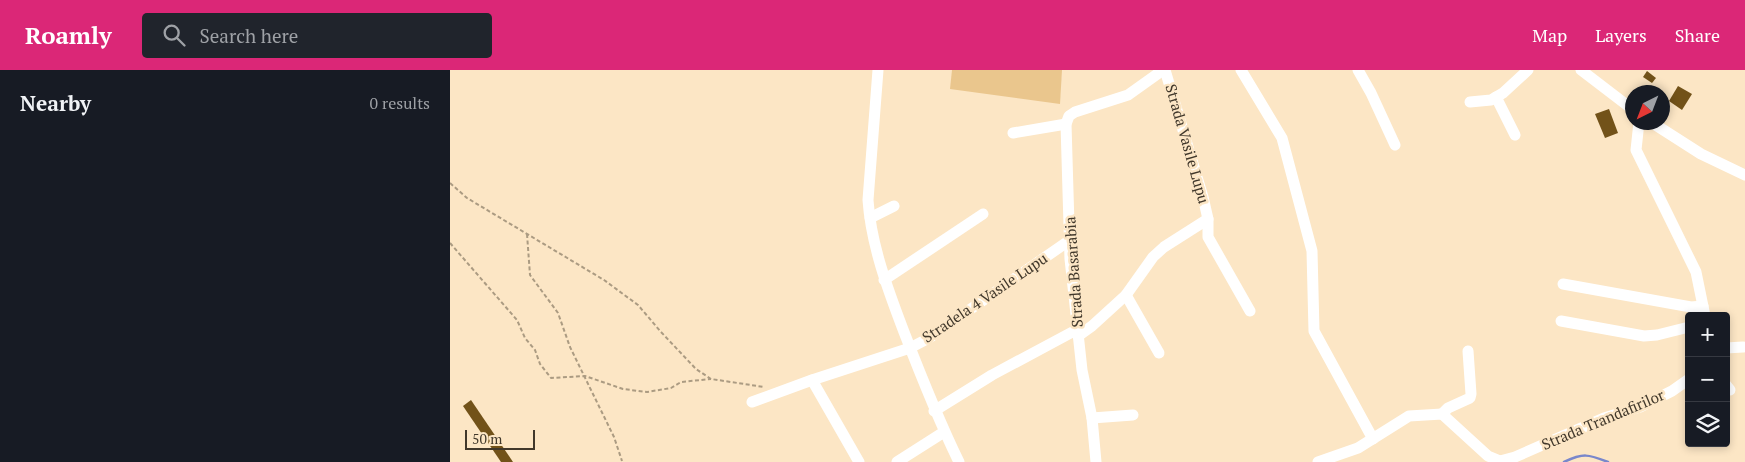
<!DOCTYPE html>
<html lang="en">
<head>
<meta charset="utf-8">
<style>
  :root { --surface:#171b24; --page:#20242c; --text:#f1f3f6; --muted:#9ea1a6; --line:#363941; --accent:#db2777 }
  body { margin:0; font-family:"PT Serif",serif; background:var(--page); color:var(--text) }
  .controls { position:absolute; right:15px; bottom:15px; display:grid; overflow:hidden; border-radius:5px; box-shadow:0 2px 8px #0003 }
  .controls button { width:45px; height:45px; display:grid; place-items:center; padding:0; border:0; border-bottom:1px solid var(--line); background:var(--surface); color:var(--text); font:25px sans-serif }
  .compass { position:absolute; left:1175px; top:15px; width:45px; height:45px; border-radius:50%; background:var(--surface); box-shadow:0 2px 8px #0003; rotate:222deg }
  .scale { position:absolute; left:15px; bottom:12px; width:70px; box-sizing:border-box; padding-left:5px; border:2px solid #41382b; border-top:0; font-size:14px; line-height:18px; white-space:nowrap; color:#41382b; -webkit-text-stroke:4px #fce6c5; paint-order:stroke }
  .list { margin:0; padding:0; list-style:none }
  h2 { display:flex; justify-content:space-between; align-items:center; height:65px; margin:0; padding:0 20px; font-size:21px }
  h2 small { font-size:16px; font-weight:400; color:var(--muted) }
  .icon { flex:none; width:28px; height:28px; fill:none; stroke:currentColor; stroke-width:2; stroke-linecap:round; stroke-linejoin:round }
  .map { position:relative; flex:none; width:1295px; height:392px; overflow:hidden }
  header { display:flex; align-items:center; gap:30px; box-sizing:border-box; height:70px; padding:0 25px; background:var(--accent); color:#fff }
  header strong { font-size:24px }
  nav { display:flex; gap:28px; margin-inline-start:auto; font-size:18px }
  .search { width:350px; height:45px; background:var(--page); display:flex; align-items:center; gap:12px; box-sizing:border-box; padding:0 18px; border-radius:5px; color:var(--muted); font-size:19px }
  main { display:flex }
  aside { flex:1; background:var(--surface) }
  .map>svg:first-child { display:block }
  .green { fill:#eac68d }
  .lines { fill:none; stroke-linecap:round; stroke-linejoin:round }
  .stream { stroke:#7987cb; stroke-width:2.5 }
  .building { fill:#725219 }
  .path { stroke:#ab9b82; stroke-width:2; stroke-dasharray:4 2.5; stroke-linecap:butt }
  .minor { stroke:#fff; stroke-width:11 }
  .labels { text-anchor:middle; stroke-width:5; stroke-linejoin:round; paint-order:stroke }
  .street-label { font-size:15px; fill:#41382b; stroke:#fce6c5 }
</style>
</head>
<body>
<header>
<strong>Roamly</strong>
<div class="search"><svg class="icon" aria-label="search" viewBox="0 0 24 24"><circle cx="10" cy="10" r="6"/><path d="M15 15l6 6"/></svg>Search here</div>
<nav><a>Map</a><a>Layers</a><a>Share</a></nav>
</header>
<main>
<aside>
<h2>Nearby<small>0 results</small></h2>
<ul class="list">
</ul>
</aside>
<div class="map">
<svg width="1295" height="392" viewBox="0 0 1295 392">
  <rect width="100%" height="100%" fill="#fce6c5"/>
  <path class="green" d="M502,0H612L610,34L500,19Z"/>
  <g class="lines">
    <path class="stream" d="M1114,392C1133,383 1138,384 1158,392"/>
  </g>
  <g class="building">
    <path d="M1197,1L1206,8L1202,13L1193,7Z"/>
    <path d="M1228,16L1242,24L1232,40L1219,31Z"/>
    <path d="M1159,39L1168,63L1155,68L1145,44Z"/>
    <path d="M21,330L63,392H51L13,336Z"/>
  </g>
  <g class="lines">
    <g class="path">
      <path d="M0,113L17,128L154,210L188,235L211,262L246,299L261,309L314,317"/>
      <path d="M77,164L80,205L108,243L120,277L164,367L172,391"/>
      <path d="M0,173L67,250L75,268L85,280L90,294L101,308L135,306L173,319L197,322L221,318L231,312L261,309"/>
    </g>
    <g class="minor">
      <path d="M428,0L418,130C421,175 438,220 454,262C471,306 488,349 509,392"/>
      <path d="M715,0L753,127L758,149V167L800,241"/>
      <path d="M791,0L832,68L862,181L864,261L923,369"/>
      <path d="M908,0L921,23L945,75"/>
      <path d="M1131,0L1182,39"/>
      <path d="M1046,27L1065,65"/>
      <path d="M1020,32L1041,30L1053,23L1078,0"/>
      <path d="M1189,52L1186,80L1246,202L1255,246"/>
      <path d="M1201,52L1251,84L1295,105"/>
      <path d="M563,63L616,54"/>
      <path d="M420,148L444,136"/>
      <path d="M434,210L533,144"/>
      <path d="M1113,214L1241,237L1253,236"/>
      <path d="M676,225L709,283"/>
      <path d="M1111,251L1194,266L1207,265L1239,257"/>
      <path d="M628,266L642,256L676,225L703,187L714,177L758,149"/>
      <path d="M1276,278L1293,277"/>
      <path d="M362,310L409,392"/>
      <path d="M1276,315L1280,320"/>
      <path d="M302,332L362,310L460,278L479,268L620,170"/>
      <path d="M484,341L542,305L628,259"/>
      <path d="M992,344L998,338L1020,328L1021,324L1018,281"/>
      <path d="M642,348L683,345"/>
      <path d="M447,392L494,362"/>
      <path d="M646,392L642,348L632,300L620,189L616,54L619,46L625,42L678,25L713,0"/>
      <path d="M868,392L908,378L959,346L992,344L1038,386L1050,391L1065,387L1154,348L1190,337L1222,321L1239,309"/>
    </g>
  </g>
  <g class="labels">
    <g class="street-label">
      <text transform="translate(737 74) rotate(74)" y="5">Strada Vasile Lupu</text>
      <text transform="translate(624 202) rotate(-94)" y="5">Strada Basarabia</text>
      <text transform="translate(535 228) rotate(-34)" y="5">Stradela 4 Vasile Lupu</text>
      <text transform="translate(1153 350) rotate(-23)" y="5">Strada Trandafirilor</text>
    </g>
  </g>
</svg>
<div class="controls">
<button>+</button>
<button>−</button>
<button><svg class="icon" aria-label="layers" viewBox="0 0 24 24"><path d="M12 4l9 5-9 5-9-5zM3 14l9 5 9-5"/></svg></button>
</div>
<svg class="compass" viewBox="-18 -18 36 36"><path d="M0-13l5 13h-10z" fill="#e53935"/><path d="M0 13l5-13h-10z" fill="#9ea1a6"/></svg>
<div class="scale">50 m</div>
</div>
</main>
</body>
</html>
